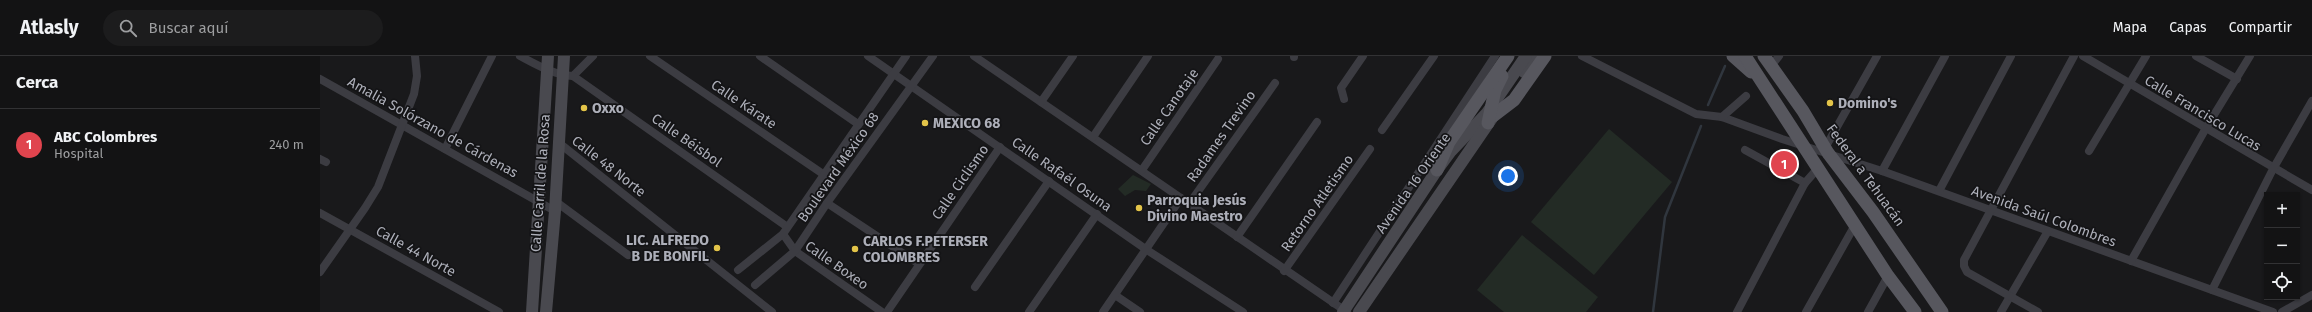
<!DOCTYPE html>
<html lang="es">
<head>
<meta charset="utf-8">
<style>
  :root { --surface:#131314; --page:#1c1c1d; --text:#f1f3f6; --muted:#9d9ea0; --line:#323234; --accent:#ea580c }
  body { margin:0; font-family:"Fira Sans",sans-serif; background:var(--page); color:var(--text) }
  .controls { position:absolute; right:12px; bottom:12px; display:grid; overflow:hidden; border-radius:0px; box-shadow:0 1px 3px #0004 }
  .controls button { width:36px; height:36px; display:grid; place-items:center; padding:0; border:0; border-bottom:1px solid var(--line); background:var(--surface); color:var(--text); font:20px sans-serif }
  .you { position:absolute; left:1188px; top:120px; width:14px; height:14px; margin:-10px; border:3px solid #fff; border-radius:50%; background:#1a73e8; box-shadow:0 0 0 6px #1a73e833 }
  .badge { display:grid; place-items:center; width:26px; height:26px; border-radius:50%; background:var(--accent); color:#fff; font-size:13px; font-weight:700 }
  .pin { position:absolute; translate:-50% -50%; border:2px solid #fff; box-shadow:0 1px 4px #0006 }
  .list { margin:0; padding:0; list-style:none }
  h2 { display:flex; justify-content:space-between; align-items:center; height:52px; margin:0; padding:0 16px; font-size:17px }
  h2 small { font-size:13px; font-weight:400; color:var(--muted) }
  .list li { display:grid; grid-template-columns:26px 1fr auto; gap:12px; align-items:center; box-sizing:border-box; height:72px; padding:0 16px; border-top:1px solid var(--line) }
  .list b { display:block; font-size:15px; white-space:nowrap }
  .list p { margin:0; font-size:13px; white-space:nowrap; color:var(--muted) }
  .list em { font-size:13px; font-style:normal; color:var(--muted) }
  .icon { flex:none; width:22px; height:22px; fill:none; stroke:currentColor; stroke-width:2; stroke-linecap:round; stroke-linejoin:round }
  .map { position:relative; flex:none; width:1992px; height:256px; overflow:hidden }
  header { display:flex; align-items:center; gap:24px; box-sizing:border-box; height:56px; padding:0 20px; background:var(--surface); border-bottom:1px solid var(--line) }
  header strong { font-size:19px }
  nav { display:flex; gap:22px; margin-inline-start:auto; font-size:14px }
  .search { width:280px; height:36px; background:var(--page); display:flex; align-items:center; gap:10px; box-sizing:border-box; padding:0 14px; border-radius:22px; color:var(--muted); font-size:15px }
  main { display:flex }
  aside { flex:1; background:var(--surface) }
  .map>svg:first-child { display:block }
  .green { fill:#232b25 }
  .lines { fill:none; stroke-linecap:round; stroke-linejoin:round }
  .stream { stroke:#30363e; stroke-width:2.5 }
  .street { stroke:#3c3c42; stroke-width:8 }
  .secondary { stroke:#49494f; stroke-width:12 }
  .primary { stroke:#57575e; stroke-width:13 }
  .poi-dot { fill:#e3c449; stroke:#141416; stroke-width:1.5 }
  .labels { text-anchor:middle; stroke-width:3.5; stroke-linejoin:round; paint-order:stroke }
  .poi-label { font-size:14px; font-weight:bold; fill:#adafb9; stroke:#141416; text-anchor:start }
  .street-label { font-size:14px; fill:#adafb9; stroke:#141416 }
</style>
</head>
<body>
<header>
<strong>Atlasly</strong>
<div class="search"><svg class="icon" aria-label="search" viewBox="0 0 24 24"><circle cx="10" cy="10" r="6"/><path d="M15 15l6 6"/></svg>Buscar aquí</div>
<nav><a>Mapa</a><a>Capas</a><a>Compartir</a></nav>
</header>
<main>
<aside>
<h2>Cerca<small></small></h2>
<ul class="list">
<li><span class="badge" style="background:#e0444e">1</span><div><b>ABC Colombres</b><p>Hospital</p></div><em>240 m</em></li>
</ul>
</aside>
<div class="map">
<svg width="1992" height="256" viewBox="0 0 1992 256">
  <rect width="100%" height="100%" fill="#19191b"/>
  <g class="green">
    <path d="M1289,73L1352,126L1274,219L1211,166Z"/>
    <path d="M813,119L831,128L826,135L815,134L805,140L798,133Z"/>
    <path d="M1202,179L1278,241L1266,256H1184L1157,234Z"/>
  </g>
  <g class="lines">
    <g class="stream">
      <path d="M1388,49L1405,10"/>
      <path d="M1333,256L1345,161L1381,70"/>
    </g>
    <g class="street">
      <path d="M200,0C217,9 234,19 253,20L273,0"/>
      <path d="M330,0L503,118"/>
      <path d="M440,0L538,68"/>
      <path d="M548,0L827,194L923,256"/>
      <path d="M654,0L1027,256"/>
      <path d="M1262,0L1376,58L1402,61L1462,83L1562,115L1953,256"/>
      <path d="M1763,0L1992,134"/>
      <path d="M1876,0L1917,23"/>
      <path d="M974,1V0"/>
      <path d="M1451,10L1459,0"/>
      <path d="M253,20L466,170"/>
      <path d="M0,23L235,155"/>
      <path d="M1024,43L1021,32L1043,0"/>
      <path d="M721,46L753,0"/>
      <path d="M1402,61L1426,40"/>
      <path d="M1062,74L1114,0"/>
      <path d="M773,81L828,0"/>
      <path d="M239,87L452,256"/>
      <path d="M1505,92L1557,0"/>
      <path d="M125,93L172,0"/>
      <path d="M1425,94L1485,127"/>
      <path d="M1769,95L1826,0"/>
      <path d="M0,103L6,106"/>
      <path d="M822,114L898,3"/>
      <path d="M1562,115L1625,0"/>
      <path d="M1619,135L1691,0"/>
      <path d="M235,145L308,199"/>
      <path d="M507,147L599,208"/>
      <path d="M869,148L955,27"/>
      <path d="M0,157L179,256"/>
      <path d="M463,178L475,195L562,256"/>
      <path d="M917,181L997,66"/>
      <path d="M1811,205L1886,72L1930,0"/>
      <path d="M418,214L463,178L586,0"/>
      <path d="M964,215L1050,93"/>
      <path d="M0,216L45,152L58,131L94,38L97,20L95,0"/>
      <path d="M435,229L475,195L507,147L613,0"/>
      <path d="M655,231L729,125"/>
      <path d="M1892,234L1953,113L1992,45"/>
      <path d="M795,239L820,256"/>
      <path d="M1013,247L1175,0"/>
      <path d="M567,256L680,91"/>
      <path d="M709,256L777,158"/>
      <path d="M783,256L861,142"/>
      <path d="M1417,256L1485,127L1499,111"/>
      <path d="M1486,256L1535,169"/>
      <path d="M1548,256L1568,220"/>
      <path d="M1681,256L1728,175"/>
      <path d="M1718,256L1647,216L1644,210V204L1754,0"/>
      <path d="M1962,256L1992,239"/>
    </g>
    <g class="secondary">
      <path d="M1204,16L1215,0"/>
      <path d="M212,256L228,0"/>
      <path d="M226,256L235,155L244,0"/>
      <path d="M1023,256L1117,114L1131,95L1167,57L1206,0"/>
      <path d="M1039,256L1172,62"/>
    </g>
    <g class="primary">
      <path d="M1413,0L1431,16"/>
      <path d="M1425,0L1568,220L1595,256"/>
      <path d="M1444,0L1483,55L1508,97L1553,156L1622,256"/>
      <path d="M1173,60L1194,44L1225,0"/>
      <path d="M1168,67L1175,34L1182,20"/>
      <path d="M1117,114L1129,86L1188,0"/>
    </g>
  </g>
  <g class="poi-dot">
    <circle cx="1510" cy="47" r="4"/>
    <circle cx="264" cy="52" r="4"/>
    <circle cx="605" cy="67" r="4"/>
    <circle cx="819" cy="152" r="4"/>
    <circle cx="397" cy="192" r="4"/>
    <circle cx="535" cy="193" r="4"/>
  </g>
  <g class="labels">
    <g class="poi-label">
      <text x="1518" y="52">Domino's</text>
      <text x="272" y="57">Oxxo</text>
      <text x="613" y="72">MEXICO 68</text>
      <text x="827" y="149">Parroquia Jesús<tspan x="827" dy="16">Divino Maestro</tspan></text>
      <text x="389" y="189" text-anchor="end">LIC. ALFREDO<tspan x="389" dy="16">B DE BONFIL</tspan></text>
      <text x="543" y="190">CARLOS F.PETERSER<tspan x="543" dy="16">COLOMBRES</tspan></text>
    </g>
    <g class="street-label">
      <text transform="translate(424 48) rotate(34)" y="5">Calle Kárate</text>
      <text transform="translate(849 51) rotate(-55)" y="5">Calle Canotaje</text>
      <text transform="translate(1883 57) rotate(31)" y="5">Calle Francisco Lucas</text>
      <text transform="translate(113 71) rotate(29)" y="5">Amalia Solórzano de Cárdenas</text>
      <text transform="translate(901 80) rotate(-55)" y="5">Radames Trevino</text>
      <text transform="translate(367 84) rotate(35)" y="5">Calle Béisbol</text>
      <text transform="translate(289 110) rotate(38)" y="5">Calle 48 Norte</text>
      <text transform="translate(518 111) rotate(-55)" y="5">Boulevard México 68</text>
      <text transform="translate(742 118) rotate(35)" y="5">Calle Rafaél Osuna</text>
      <text transform="translate(1546 119) rotate(54)" y="5">Federal a Tehuacán</text>
      <text transform="translate(640 126) rotate(-55)" y="5">Calle Ciclismo</text>
      <text transform="translate(220 127) rotate(-86)" y="5">Calle Carril de la Rosa</text>
      <text transform="translate(1093 127) rotate(-55)" y="5">Avenida 16 Oriente</text>
      <text transform="translate(997 147) rotate(-55)" y="5">Retorno Atletismo</text>
      <text transform="translate(1724 160) rotate(20)" y="5">Avenida Saúl Colombres</text>
      <text transform="translate(96 195) rotate(29)" y="5">Calle 44 Norte</text>
      <text transform="translate(517 209) rotate(35)" y="5">Calle Boxeo</text>
    </g>
  </g>
</svg>
<div class="controls">
<button>+</button>
<button>−</button>
<button><svg class="icon" aria-label="locate" viewBox="0 0 24 24"><circle cx="12" cy="12" r="6"/><path d="M12 2v4M12 18v4M2 12h4M18 12h4"/></svg></button>
</div>
<div class="you"></div>
<div class="pin badge" style="left:1464px;top:108px;background:#e0444e">1</div>
</div>
</main>
</body>
</html>
